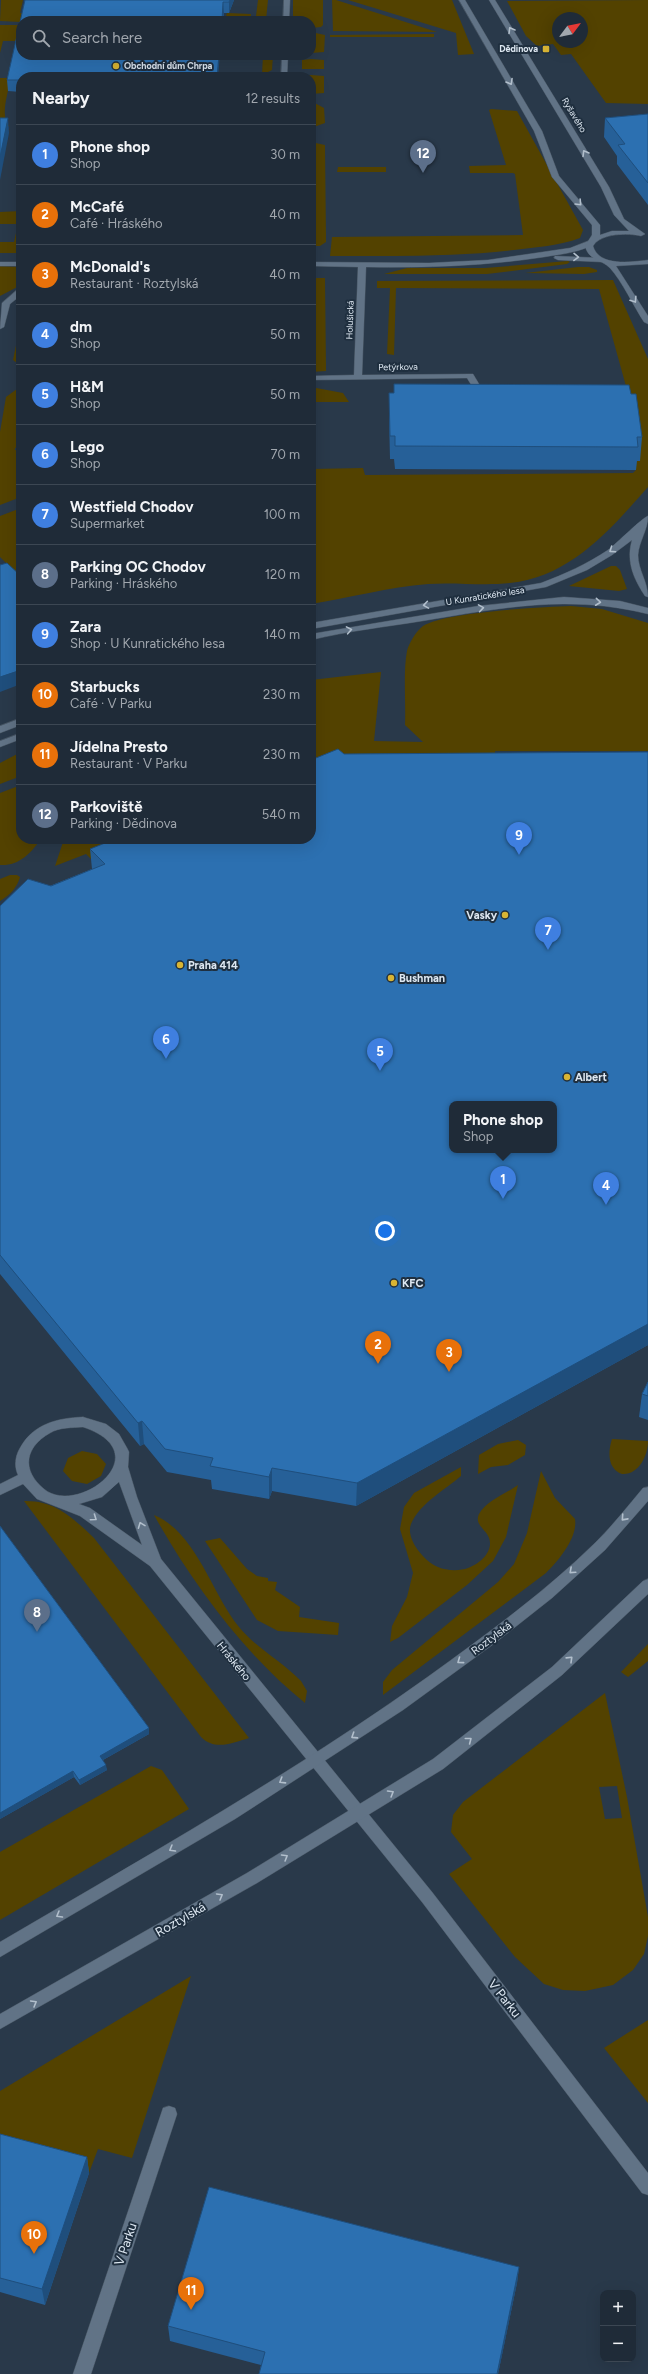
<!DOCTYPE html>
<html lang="en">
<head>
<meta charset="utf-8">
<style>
  :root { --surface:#1f2b38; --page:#273340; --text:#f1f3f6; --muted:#a1a7ae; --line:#3c4753; --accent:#d8b434 }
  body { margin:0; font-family:Figtree,sans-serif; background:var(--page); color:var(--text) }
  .controls { position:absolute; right:12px; bottom:12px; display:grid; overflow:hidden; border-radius:8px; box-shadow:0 4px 16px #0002 }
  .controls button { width:36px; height:36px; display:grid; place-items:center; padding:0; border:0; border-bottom:1px solid var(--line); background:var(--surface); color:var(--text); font:20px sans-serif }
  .compass { position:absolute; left:552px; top:12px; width:36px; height:36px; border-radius:50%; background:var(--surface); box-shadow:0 4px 16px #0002; rotate:58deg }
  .you { position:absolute; left:385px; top:1231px; width:14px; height:14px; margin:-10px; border:3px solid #fff; border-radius:50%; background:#1a73e8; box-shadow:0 0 0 6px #1a73e833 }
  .badge { display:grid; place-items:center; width:26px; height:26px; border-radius:50%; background:var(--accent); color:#fff; font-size:13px; font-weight:700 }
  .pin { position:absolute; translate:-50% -33px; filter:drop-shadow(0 1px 2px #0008) }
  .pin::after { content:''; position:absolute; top:21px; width:14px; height:12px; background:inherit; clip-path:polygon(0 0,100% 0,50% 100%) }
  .popup { position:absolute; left:449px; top:1101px; width:108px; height:52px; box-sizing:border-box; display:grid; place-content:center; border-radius:8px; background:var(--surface); filter:drop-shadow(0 1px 3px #0005); font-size:13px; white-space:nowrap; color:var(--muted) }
  .popup b { font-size:15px; color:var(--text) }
  .popup::after { content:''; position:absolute; left:50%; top:100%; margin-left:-8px; border:8px solid transparent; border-top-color:var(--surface) }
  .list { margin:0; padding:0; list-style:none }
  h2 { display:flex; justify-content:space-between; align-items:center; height:52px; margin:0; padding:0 16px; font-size:17px }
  h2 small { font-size:13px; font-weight:400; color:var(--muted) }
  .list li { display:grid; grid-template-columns:26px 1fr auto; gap:12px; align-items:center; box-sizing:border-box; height:60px; padding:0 16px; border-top:1px solid var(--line) }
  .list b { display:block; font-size:15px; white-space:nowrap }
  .list p { margin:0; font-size:13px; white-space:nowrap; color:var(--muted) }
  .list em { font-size:13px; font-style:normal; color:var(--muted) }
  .icon { flex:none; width:22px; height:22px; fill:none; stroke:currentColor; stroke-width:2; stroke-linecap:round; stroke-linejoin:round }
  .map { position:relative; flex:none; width:648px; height:2374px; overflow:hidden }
  .search { position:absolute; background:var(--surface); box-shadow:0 4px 16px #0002; left:16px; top:16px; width:300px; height:44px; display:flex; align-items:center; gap:10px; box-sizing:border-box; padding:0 14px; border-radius:16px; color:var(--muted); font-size:15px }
  .panel { position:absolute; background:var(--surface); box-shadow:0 4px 16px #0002; left:16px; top:72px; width:300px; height:772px; border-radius:16px }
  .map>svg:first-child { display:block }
  .green { fill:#534200; fill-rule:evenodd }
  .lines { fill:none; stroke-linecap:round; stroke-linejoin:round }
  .street-casing { stroke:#465462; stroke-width:1 }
  .secondary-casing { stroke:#465462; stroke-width:1 }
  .street { fill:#617386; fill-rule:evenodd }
  .secondary { fill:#617386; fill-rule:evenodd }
  .wall { fill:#266098 }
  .shaded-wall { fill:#1f4e7c }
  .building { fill:#2c70b1; stroke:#1f4e7c; fill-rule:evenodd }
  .oneway { stroke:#b2bfcc }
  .poi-dot { fill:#d8b434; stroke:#1f2f3f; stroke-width:1.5 }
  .labels { text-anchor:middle; stroke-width:4; stroke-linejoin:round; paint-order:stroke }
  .far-poi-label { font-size:9px; font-weight:bold; fill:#dee8f2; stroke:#1f2f3f; text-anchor:end }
  .far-street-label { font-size:9px; fill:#dee8f2; stroke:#1f2f3f }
  .poi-label { font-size:11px; font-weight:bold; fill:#dee8f2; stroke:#1f2f3f; text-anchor:start }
  .street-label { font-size:11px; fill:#dee8f2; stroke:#1f2f3f }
  .near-street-label { font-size:13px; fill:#dee8f2; stroke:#1f2f3f }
</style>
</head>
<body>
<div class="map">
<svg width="648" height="2374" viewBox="0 0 648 2374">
  <rect width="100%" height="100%" fill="#29394a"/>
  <g class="green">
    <path d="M1,0H23L20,13H36L21,22L0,21Z"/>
    <path d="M258,0H268L266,20L175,21L226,16L227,13L251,14V16H256Z"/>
    <path d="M293,0H323V25L321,27L311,28V21H293Z"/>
    <path d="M332,0H336L437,32L333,31Z"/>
    <path d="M348,0H452L474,54L458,55L456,33Z"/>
    <path d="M648,0V104L606,103L571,54L561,55L553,44L537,46L526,36L507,1ZM558,18H582V42H558Z"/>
    <path d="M0,25H21L19,41H3L0,53Z"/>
    <path d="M311,32L325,35L324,52L311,53Z"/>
    <path d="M434,34V37H330V35Z"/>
    <path d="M263,55H273L272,70L262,75Z"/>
    <path d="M311,59L324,60V69H302V60Z"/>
    <path d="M311,75L324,76V93L311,94V77H299Z"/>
    <path d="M0,78H11C8,93 0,115 9,126L4,128L10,130L0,129Z"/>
    <path d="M311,101L324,108L325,123L311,128Z"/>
    <path d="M491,109L517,111L583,230L580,238C559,246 536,247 514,250C453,257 391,256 330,256L332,237L523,235L515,174L513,173H470L469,166L506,165L489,110Z"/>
    <path d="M311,142L325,145L326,242L320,246H311Z"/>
    <path d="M338,167H386V172H337Z"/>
    <path d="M21,211V253H0V242H14L18,224H0V212Z"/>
    <path d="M568,261L570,262L567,264L487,274H384L407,268H485Z"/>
    <path d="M0,266L21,267V285L0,296Z"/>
    <path d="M578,267H589L597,270V272L584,274L525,273Z"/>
    <path d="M311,278H325L326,371L311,372Z"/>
    <path d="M613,280L648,359V487C610,530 570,577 510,583C483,586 455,582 428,584C389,587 349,598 311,604V469L363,468L365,475L633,473L636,470L629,397L599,289L396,288L394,355L387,354L390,288H377V281Z"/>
    <path d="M21,321V366L13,360Z"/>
    <path d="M21,386V419H16V422H21V447L15,448V450L21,451V497L0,505V432L6,397Z"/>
    <path d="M311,387L343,393L349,402H311Z"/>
    <path d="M21,508V578L0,557V516Z"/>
    <path d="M611,566H616L620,570L627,589L619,591L569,586Z"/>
    <path d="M571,606L602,609L648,623V751H495L496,765L311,782V680L381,672L374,741L423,742L405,725C406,703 403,671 407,651C409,643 416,631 423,626C444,612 542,607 571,606Z"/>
    <path d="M21,752V776L0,784V763Z"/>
    <path d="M21,785V839H41C30,854 19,866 0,865V793Z"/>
    <path d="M64,839H171L100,868L86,854L55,866Z"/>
    <path d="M10,875H17L20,877C17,888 10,895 0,901V879Z"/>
    <path d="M612,1439L648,1441C648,1455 639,1475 622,1474C607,1469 608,1451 612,1439Z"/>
    <path d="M518,1440L526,1445L525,1455L508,1465L491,1467L478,1474L479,1455L498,1444Z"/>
    <path d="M82,1451L97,1454L106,1464L101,1476L87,1484L72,1481L63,1471L68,1458Z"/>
    <path d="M461,1467V1476C445,1490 420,1503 411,1524C405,1539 425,1562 438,1567C447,1571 460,1571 468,1568C480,1564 494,1551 489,1538C486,1529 474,1525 479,1514C486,1501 507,1493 518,1485L506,1537L493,1561L467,1585L398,1638L390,1642L392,1626L407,1597L413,1573L400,1529L404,1507L414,1493Z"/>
    <path d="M541,1471L555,1498L575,1519C578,1538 558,1561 546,1573L383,1695V1682L392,1670L498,1582L514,1564L527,1533Z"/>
    <path d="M24,1501C55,1500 73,1518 94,1538L249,1738C232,1743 215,1751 201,1737Z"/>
    <path d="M154,1515C197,1533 211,1593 239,1627C256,1648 282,1661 301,1681L307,1691L305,1703C244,1654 192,1583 154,1515Z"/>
    <path d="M220,1538L247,1569L257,1576L268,1578V1581L277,1582L275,1590L300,1607L299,1617L339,1623L338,1635L278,1631L257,1620L205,1541Z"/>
    <path d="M648,1644V1661L628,1677L621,1672Z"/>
    <path d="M605,1693L627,1797L648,1917V1936L644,1954L633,1970L613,1985L585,1991L563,1990L544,1984L515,1957L449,1874L472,1859L451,1832L453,1815L463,1802ZM617,1786L622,1818L605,1819L599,1787Z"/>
    <path d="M151,1766L162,1770L189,1809L0,1920V1852Z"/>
    <path d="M191,1976L132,2158L98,2149L89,2173L0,2149V2091Z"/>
    <path d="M648,2020V2103L604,2048Z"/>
  </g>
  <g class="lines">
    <g class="street-casing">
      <g id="street">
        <path d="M284,0H290L289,21H283Z"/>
        <path d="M282,55H288L287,77H281Z"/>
        <path d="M591,240L595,242L594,244C578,253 561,254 544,257C485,266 425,268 366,267L362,375L470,374H473L482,389L481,391H475L467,378L311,380V376L354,375L358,267L311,266V262L429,263L488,260L570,248Z"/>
        <path d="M555,256L602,258L606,260L602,262L558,260L554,258Z"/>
        <rect x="0" y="262" width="21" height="4"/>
        <path d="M18,289H21V295L10,304L4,327L0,329L2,303Z"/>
        <path d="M83,1417L106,1424L119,1434L127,1448L129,1452L128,1467L137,1497L161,1559L432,1892L648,2173V2195L642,2193L422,1902L150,1566L80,1516L37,1499L23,1484L0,1495V1484L18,1475C14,1467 15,1456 20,1448C33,1424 57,1418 83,1417ZM83,1427C161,1453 78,1517 44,1489C21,1470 25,1447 50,1433C60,1427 72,1428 83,1427ZM119,1482L142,1545L90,1508L79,1504L102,1497Z"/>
        <path d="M169,2106L175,2108L177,2114L91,2374H73L161,2114L163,2108Z"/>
      </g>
    </g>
    <g class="secondary-casing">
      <g id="secondary">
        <path d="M459,0H465L542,131L559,176L600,225V235L612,231H629L614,215L601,187L489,0H495L609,187L624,219L645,234L641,236C628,233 601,233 593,246C599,267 631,262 648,260V264L616,266L648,316V324L644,322C634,307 622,281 610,268C601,259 589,261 585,246L592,235V225L552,177L534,131Z"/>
        <path d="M648,516C648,530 639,541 638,555C638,570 648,582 648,597L645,596C633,578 626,561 632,540L612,555L587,570L546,587L311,629V623L541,583C565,574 587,564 608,550C616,544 643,517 648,516Z"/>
        <path d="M564,597L620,601L648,608V614C568,594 501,608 422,621C385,627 348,631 311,640V634L478,606Z"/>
        <path d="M21,718V725L0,733V726Z"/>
        <path d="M21,733V739L0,747V741Z"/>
        <path d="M648,1487V1501L605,1550L552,1598L495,1643L403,1710L235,1819L0,1957V1942C145,1857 292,1774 429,1676C487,1634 545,1592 596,1542C613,1525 628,1506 643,1488Z"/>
        <path d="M648,1579V1594L562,1675L443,1769L257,1883L0,2029V2014L247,1873L433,1759L552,1667L643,1581Z"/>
      </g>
    </g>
    <use href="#street" class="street"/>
    <use href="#secondary" class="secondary"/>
  </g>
  <g class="wall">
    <path d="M25,0H234L229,13H224L223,21H21V92L8,91L7,80Z"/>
    <path d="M648,114V205L617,164V156L604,137L605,118Z"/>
    <path d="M389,393L631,394L642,437L640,461H637L636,470L395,469L394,459H390L389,416Z"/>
    <path d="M648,752V1345L356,1506L272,1491L269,1499L212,1489L211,1480L167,1472L144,1444L140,1446L0,1274V906L92,869L90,849L344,754Z"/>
    <path d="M648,1382V1420L639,1417L642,1394Z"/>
    <path d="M0,1526L149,1728V1734L103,1760L107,1770L80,1785L74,1777L0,1819Z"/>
    <path d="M0,2134L87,2157L89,2173L45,2305L0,2292V2293Z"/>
    <path d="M519,2267L517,2283L498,2374H259L261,2365L170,2341L168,2326Z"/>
  </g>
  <g class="shaded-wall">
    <path d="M230,0H234L229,13V2Z"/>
    <path d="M223,2L224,13L223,21H222Z"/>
    <path d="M219,55H220L218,77H217Z"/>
    <path d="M8,118L9,133L0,180V157Z"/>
    <path d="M21,670V684L0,692V677Z"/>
    <path d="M648,1324V1345L356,1506L357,1483Z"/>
    <path d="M142,1421L144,1444L140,1446L138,1423Z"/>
    <path d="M272,1468V1491L269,1499V1477Z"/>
    <path d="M149,1728V1734L101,1761L100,1756Z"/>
    <path d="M106,1765L107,1770L80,1785L79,1780Z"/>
    <path d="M73,1771L74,1777L0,1819V1813Z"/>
    <path d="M87,2157L89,2173L45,2305L42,2289Z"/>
    <path d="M519,2267L517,2283L498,2374H497Z"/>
  </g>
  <g class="building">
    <path d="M25,0H230L229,2H223L222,21H21V55H219L217,77H21V80H7Z"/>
    <path d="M648,114V183L618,145L625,144L605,118Z"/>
    <path d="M0,118H8L0,157Z"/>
    <path d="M394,384L629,385L631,394H636L642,437H637L638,447L395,446V436H390L389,393H394Z"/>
    <path d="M7,563L21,576V670L0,677V565Z"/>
    <path d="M338,749L344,754L648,752V1324L357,1483L272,1468L269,1477L210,1466L213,1458L165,1449L142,1421L138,1423L0,1255V906L28,879L51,886L105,864L90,849L115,839H311V760ZM452,1104H554V1150H452Z"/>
    <path d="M648,1382V1396L642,1394Z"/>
    <path d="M0,1526L149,1728L100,1756L106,1765L79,1780L73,1771L0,1813Z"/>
    <path d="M0,2134L87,2157L42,2289L0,2278Z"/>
    <path d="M209,2187L519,2267L497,2374H259L265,2352L168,2326Z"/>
  </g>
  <defs><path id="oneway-chevron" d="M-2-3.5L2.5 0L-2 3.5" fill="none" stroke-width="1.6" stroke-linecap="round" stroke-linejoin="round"/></defs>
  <g class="oneway">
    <use href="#oneway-chevron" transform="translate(511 30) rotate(-121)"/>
    <use href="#oneway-chevron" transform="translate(510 82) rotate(60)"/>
    <use href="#oneway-chevron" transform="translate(585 153) rotate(-121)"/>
    <use href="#oneway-chevron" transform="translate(579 203) rotate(46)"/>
    <use href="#oneway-chevron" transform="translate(576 257) rotate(1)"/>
    <use href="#oneway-chevron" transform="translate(634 300) rotate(57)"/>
    <use href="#oneway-chevron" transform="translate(612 550) rotate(146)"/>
    <use href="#oneway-chevron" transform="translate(598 602) rotate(6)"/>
    <use href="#oneway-chevron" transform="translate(426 605) rotate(171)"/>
    <use href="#oneway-chevron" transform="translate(481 608) rotate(-9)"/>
    <use href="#oneway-chevron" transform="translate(349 630) rotate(-10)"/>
    <use href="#oneway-chevron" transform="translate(94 1518) rotate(35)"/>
    <use href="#oneway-chevron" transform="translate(624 1518) rotate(132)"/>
    <use href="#oneway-chevron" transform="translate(141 1525) rotate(-111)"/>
    <use href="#oneway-chevron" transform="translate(572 1571) rotate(138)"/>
    <use href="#oneway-chevron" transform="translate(570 1659) rotate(-44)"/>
    <use href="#oneway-chevron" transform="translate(460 1661) rotate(144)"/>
    <use href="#oneway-chevron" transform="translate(354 1736) rotate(147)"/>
    <use href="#oneway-chevron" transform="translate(469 1740) rotate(-38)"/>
    <use href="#oneway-chevron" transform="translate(282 1781) rotate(148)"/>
    <use href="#oneway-chevron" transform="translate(391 1793) rotate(-31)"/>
    <use href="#oneway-chevron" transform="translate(172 1849) rotate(150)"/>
    <use href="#oneway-chevron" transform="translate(285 1857) rotate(-31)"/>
    <use href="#oneway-chevron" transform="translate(220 1896) rotate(-30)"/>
    <use href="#oneway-chevron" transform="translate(59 1915) rotate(150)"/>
    <use href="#oneway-chevron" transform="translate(34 2003) rotate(-30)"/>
  </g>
  <g class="poi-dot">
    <rect x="542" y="45" width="8" height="8" rx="2"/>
    <circle cx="116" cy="66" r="4"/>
    <circle cx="505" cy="915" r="4"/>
    <circle cx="180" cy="965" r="4"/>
    <circle cx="391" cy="978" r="4"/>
    <circle cx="567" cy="1077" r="4"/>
    <circle cx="394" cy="1283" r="4"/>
  </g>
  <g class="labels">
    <g class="far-poi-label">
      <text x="538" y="52">Dědinova</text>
      <text x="124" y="69" text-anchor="start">Obchodní dům Chrpa</text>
    </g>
    <g class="far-street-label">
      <text transform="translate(574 115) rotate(59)" y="3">Ryšavého</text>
      <text transform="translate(350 320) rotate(-88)" y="3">Holušická</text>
      <text transform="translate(398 367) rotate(-1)" y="3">Petýrkova</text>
      <text transform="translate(485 596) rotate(-9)" y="3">U Kunratického lesa</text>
    </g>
    <g class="poi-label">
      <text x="497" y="919" text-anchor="end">Vasky</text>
      <text x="188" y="969">Praha 414</text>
      <text x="399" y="982">Bushman</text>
      <text x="575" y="1081">Albert</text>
      <text x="402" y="1287">KFC</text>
    </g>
    <g class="street-label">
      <text transform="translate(491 1638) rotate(-37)" y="4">Roztylská</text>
      <text transform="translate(234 1661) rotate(51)" y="4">Hráského</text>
    </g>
    <g class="near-street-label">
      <text transform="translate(180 1919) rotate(-30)" y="5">Roztylská</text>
      <text transform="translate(505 1998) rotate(52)" y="5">V Parku</text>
      <text transform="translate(125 2244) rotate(-71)" y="5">V Parku</text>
    </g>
  </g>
</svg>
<div class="controls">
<button>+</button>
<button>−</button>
</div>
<svg class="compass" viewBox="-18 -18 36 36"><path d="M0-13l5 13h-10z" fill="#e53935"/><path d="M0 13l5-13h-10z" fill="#a1a7ae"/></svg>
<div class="you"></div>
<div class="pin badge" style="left:503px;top:1199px;background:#3f7fe0">1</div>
<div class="popup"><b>Phone shop</b>Shop</div>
<div class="pin badge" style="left:378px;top:1364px;background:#e8710a">2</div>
<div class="pin badge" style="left:449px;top:1372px;background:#e8710a">3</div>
<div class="pin badge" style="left:606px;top:1205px;background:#3f7fe0">4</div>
<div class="pin badge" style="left:380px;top:1071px;background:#3f7fe0">5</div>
<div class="pin badge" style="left:166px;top:1059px;background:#3f7fe0">6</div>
<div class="pin badge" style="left:548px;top:950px;background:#3f7fe0">7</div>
<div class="pin badge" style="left:37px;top:1632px;background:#5c6f8a">8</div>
<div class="pin badge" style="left:519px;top:855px;background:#3f7fe0">9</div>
<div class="pin badge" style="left:34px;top:2254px;background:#e8710a">10</div>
<div class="pin badge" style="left:191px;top:2310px;background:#e8710a">11</div>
<div class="pin badge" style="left:423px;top:173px;background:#5c6f8a">12</div>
<div class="search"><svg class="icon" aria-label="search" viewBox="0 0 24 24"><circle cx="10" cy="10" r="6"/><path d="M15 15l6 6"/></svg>Search here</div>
<section class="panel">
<h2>Nearby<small>12 results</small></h2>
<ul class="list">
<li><span class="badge" style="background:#3f7fe0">1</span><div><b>Phone shop</b><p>Shop</p></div><em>30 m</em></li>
<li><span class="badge" style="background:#e8710a">2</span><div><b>McCafé</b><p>Café · Hráského</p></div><em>40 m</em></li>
<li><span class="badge" style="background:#e8710a">3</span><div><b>McDonald's</b><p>Restaurant · Roztylská</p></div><em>40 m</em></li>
<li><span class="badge" style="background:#3f7fe0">4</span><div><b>dm</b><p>Shop</p></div><em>50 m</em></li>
<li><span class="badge" style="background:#3f7fe0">5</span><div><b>H&amp;M</b><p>Shop</p></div><em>50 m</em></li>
<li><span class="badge" style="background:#3f7fe0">6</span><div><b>Lego</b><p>Shop</p></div><em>70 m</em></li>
<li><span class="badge" style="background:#3f7fe0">7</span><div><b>Westfield Chodov</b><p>Supermarket</p></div><em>100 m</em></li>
<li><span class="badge" style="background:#5c6f8a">8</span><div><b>Parking OC Chodov</b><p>Parking · Hráského</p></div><em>120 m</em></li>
<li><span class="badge" style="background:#3f7fe0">9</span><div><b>Zara</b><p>Shop · U Kunratického lesa</p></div><em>140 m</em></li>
<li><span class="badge" style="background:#e8710a">10</span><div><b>Starbucks</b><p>Café · V Parku</p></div><em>230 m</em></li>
<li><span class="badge" style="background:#e8710a">11</span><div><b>Jídelna Presto</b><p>Restaurant · V Parku</p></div><em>230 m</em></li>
<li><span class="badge" style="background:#5c6f8a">12</span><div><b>Parkoviště</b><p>Parking · Dědinova</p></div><em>540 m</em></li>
</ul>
</section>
</div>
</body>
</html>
